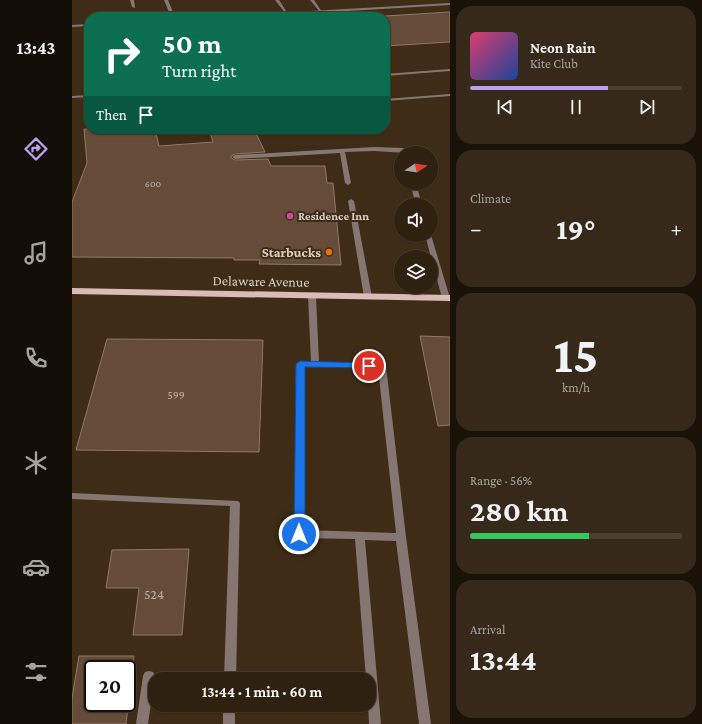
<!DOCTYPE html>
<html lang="en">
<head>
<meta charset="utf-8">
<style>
  body { margin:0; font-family:"Crimson Pro",serif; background:#362919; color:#f1f3f6; height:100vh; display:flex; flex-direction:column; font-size:15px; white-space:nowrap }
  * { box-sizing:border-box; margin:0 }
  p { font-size:13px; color:#a7a39f }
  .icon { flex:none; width:22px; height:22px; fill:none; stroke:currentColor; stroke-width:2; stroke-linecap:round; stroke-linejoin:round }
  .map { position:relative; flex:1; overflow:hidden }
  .side { display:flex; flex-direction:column; gap:6px; padding:6px; background:#191209; width:252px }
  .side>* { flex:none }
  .hud { position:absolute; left:12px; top:12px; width:306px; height:122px; border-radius:16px; box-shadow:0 1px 3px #0004,0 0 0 1px #493e30; background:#0b6e4f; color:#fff; overflow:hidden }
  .needle { width:26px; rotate:78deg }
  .tools { position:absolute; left:322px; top:146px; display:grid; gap:8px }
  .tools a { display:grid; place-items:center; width:44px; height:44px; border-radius:50%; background:#2e2110; box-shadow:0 1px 3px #0004,0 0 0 1px #493e30; font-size:20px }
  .speed { position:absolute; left:12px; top:660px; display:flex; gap:8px; font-size:20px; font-weight:700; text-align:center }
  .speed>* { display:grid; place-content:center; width:52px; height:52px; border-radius:50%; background:#2e2110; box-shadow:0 1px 3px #0004,0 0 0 1px #493e30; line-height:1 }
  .speed .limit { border:2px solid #111; border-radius:6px; background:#fff; color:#111 }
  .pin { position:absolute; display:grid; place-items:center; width:34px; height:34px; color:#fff; margin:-17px; border:2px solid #fff; border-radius:50%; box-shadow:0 1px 4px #0007 }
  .me { position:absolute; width:44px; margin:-22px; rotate:0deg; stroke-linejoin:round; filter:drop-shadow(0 0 3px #0008) }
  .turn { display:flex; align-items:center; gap:14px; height:84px; padding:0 12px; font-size:18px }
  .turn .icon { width:52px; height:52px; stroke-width:2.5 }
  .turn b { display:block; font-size:28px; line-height:34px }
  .then { display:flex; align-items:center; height:38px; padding:0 12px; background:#0003; gap:8px; font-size:15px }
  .big { font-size:30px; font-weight:700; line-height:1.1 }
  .side .tile { flex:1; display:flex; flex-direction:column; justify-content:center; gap:6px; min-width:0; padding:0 14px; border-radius:16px; background:#362919 }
  .side .dial { align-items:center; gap:0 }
  .dial b { font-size:52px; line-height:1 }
  .song { display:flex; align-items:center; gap:12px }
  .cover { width:48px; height:48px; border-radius:6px; background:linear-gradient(135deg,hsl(340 70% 55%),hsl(220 70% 35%)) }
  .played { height:4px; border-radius:2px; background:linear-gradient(90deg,#bca0f2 65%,#493e30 65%) }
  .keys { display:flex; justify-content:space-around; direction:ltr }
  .heat { display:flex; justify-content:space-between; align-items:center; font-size:22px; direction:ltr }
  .charge { height:6px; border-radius:3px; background:linear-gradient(90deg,#34c759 56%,#493e30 0) }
  .trip { position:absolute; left:76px; top:672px; width:228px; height:40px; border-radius:16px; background:#2e2110; box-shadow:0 1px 3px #0004,0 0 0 1px #493e30; font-weight:700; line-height:40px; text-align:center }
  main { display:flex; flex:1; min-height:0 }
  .dock { display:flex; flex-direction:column; width:72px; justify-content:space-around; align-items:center; background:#120d06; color:#a7a39f }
  .dock .icon { width:28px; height:28px }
  .dock .current { color:#bca0f2 }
  .dock b { font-size:18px; color:#f1f3f6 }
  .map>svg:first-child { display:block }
</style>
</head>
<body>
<main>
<nav class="dock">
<b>13:43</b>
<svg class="icon current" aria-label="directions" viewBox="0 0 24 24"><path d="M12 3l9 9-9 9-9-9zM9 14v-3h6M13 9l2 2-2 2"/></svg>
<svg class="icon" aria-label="music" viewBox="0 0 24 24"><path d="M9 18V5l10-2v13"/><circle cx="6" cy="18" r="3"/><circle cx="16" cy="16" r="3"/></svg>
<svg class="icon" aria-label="phone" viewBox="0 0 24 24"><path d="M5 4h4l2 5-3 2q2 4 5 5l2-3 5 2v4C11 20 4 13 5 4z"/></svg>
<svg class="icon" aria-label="climate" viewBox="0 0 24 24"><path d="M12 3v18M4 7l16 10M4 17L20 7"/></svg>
<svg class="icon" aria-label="car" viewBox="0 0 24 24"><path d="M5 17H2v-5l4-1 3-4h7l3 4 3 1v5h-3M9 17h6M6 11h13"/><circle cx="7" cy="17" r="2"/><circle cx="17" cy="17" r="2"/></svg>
<svg class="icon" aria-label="filters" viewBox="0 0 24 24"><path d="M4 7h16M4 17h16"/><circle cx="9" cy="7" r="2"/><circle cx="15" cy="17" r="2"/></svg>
</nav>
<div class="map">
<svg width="378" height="724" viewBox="0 0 378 724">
  <rect width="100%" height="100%" fill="#3e2c16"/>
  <path fill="#644c39" stroke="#937965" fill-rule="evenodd" d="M 378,12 L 378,42 L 313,46 L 313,16 Z
    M 12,129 L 83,129 L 87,146 L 141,142 L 138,132 L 182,129 L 193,152 L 163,154 L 159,156 L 159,158 L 163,160 L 196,159 L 199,166 L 253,166 L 255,183 L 261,183 L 269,265 L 187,264 L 188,260 L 162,260 L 162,258 L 0,257 L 0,202 L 15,163 Z
    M 348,336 L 378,337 L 378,425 L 366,426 Z
    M 35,339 L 191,340 L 187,452 L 4,450 Z
    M 117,549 L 110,635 L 61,635 L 67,588 L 34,588 L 40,550 Z
    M 7,656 L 62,656 L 54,724 L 0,724 L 0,698 ZM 21,669 L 55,669 L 55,703 L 21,703 Z"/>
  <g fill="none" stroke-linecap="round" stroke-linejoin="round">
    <path fill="#857674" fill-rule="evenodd" d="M 58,0 L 62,0 L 63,8 L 60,7 Z
      M 92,0 L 96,0 L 103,17 L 99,17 Z
      M 203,0 L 207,0 L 216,14 L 214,14 Z
      M 238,0 L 242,0 L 250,12 L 248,12 Z
      M 378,94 L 378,96 L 313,101 L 313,99 Z
      M 302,147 L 331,148 L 333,149 L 335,153 L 302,151 L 273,152 L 279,183 L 276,185 L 273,183 L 268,153 L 163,159 L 160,157 L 163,155 Z
      M 338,183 L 344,183 L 350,205 L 344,205 Z
      M 279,199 L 282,201 L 300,297 L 296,299 L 292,297 L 276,201 Z
      M 353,235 L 359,235 L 378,298 L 377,300 L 371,300 L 370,298 Z
      M 237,294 L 243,294 L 244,296 L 247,362 L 310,364 L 314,366 L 334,537 L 359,724 L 347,724 L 324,541 L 293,540 L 309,724 L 297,724 L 296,705 L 297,705 L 297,679 L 294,679 L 283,539 L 227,538 L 223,537 L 222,534 L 224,364 L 228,362 L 239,362 L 236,296 ZM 232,367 L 306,368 L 324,533 L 232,530 Z
      M 0,493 L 166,501 L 168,503 L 164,679 L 152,679 L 158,506 L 0,499 Z
      M 77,671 L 81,672 L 83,676 L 76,724 L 64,724 L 71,676 L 73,672 Z
      M 151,705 L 163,705 L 163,724 L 151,724 Z"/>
    <path fill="#857674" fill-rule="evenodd" d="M 378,3 L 378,5 L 174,17 L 151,17 L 153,16 Z
      M 17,24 L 17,26 L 0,27 L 0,25 Z
      M 378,69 L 378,71 L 313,76 L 313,74 Z
      M 17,95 L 17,97 L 0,98 L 0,96 Z"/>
    <path fill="#dbbbb8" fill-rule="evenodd" d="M 0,288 L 378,295 L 378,301 L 0,294 Z"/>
  </g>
  <path fill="#1a73e8" stroke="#114b97" d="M 228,361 L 297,363 L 301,366 L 297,368 L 233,367 L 233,534 L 231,537 L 227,539 L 223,537 L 222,534 L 224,364 Z"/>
  <circle fill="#d1479c" stroke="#3e2c16" stroke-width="1.5" cx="218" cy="216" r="4"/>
  <circle fill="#e8710a" stroke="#3e2c16" stroke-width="1.5" cx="257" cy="252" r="4"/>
  <g text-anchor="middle" stroke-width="4" stroke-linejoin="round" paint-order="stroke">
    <g font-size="10" fill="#bdaea0">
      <text x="81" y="187">600</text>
    </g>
    <g font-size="12" font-weight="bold" fill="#dbcfc3" stroke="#3e2c16" text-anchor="start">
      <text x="226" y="220">Residence Inn</text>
    </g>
    <g font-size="12" fill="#bdaea0">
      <text x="104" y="399">599</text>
    </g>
    <g font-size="14" font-weight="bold" fill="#dbcfc3" stroke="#3e2c16" text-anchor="end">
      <text x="249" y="257">Starbucks</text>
    </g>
    <g font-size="14" fill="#dbcfc3" stroke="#3e2c16">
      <text transform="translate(189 281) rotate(1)" y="5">Delaware Avenue</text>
    </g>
    <g font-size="14" fill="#bdaea0">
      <text x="82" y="599">524</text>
    </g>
  </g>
</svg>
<div class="tools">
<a><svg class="needle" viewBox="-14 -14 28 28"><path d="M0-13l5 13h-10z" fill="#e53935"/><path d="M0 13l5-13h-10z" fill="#a7a39f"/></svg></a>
<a><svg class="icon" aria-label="sound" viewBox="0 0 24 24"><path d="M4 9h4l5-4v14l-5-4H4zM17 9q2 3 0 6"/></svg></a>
<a><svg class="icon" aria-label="layers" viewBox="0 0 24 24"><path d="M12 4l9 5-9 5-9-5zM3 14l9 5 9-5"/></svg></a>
</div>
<div class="speed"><div class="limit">20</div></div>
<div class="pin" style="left:297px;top:366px;background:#d93025"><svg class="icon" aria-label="arrive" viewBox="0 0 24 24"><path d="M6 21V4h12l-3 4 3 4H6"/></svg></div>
<svg class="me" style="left:227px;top:534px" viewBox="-20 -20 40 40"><circle r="17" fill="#1a73e8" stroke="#fff" stroke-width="3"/><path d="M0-11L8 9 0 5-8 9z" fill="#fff"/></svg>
<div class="trip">13:44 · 1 min · 60 m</div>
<div class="hud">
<div class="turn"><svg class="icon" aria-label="right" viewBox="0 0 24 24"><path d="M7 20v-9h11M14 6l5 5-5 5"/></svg><div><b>50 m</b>Turn right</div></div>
<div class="then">Then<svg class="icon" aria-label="arrive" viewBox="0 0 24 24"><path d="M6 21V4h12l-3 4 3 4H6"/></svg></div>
</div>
</div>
<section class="side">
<div class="tile">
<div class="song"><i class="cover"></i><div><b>Neon Rain</b><p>Kite Club</p></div></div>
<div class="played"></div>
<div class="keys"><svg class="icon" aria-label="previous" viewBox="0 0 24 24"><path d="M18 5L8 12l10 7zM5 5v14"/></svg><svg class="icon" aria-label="pause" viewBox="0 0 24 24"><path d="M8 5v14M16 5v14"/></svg><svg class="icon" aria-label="next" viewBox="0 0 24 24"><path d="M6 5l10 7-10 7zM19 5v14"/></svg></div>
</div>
<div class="tile"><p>Climate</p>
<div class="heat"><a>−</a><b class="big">19°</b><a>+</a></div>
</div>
<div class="tile dial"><b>15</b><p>km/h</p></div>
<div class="tile"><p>Range · 56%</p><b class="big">280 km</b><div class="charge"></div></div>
<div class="tile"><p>Arrival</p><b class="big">13:44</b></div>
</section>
</main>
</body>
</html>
